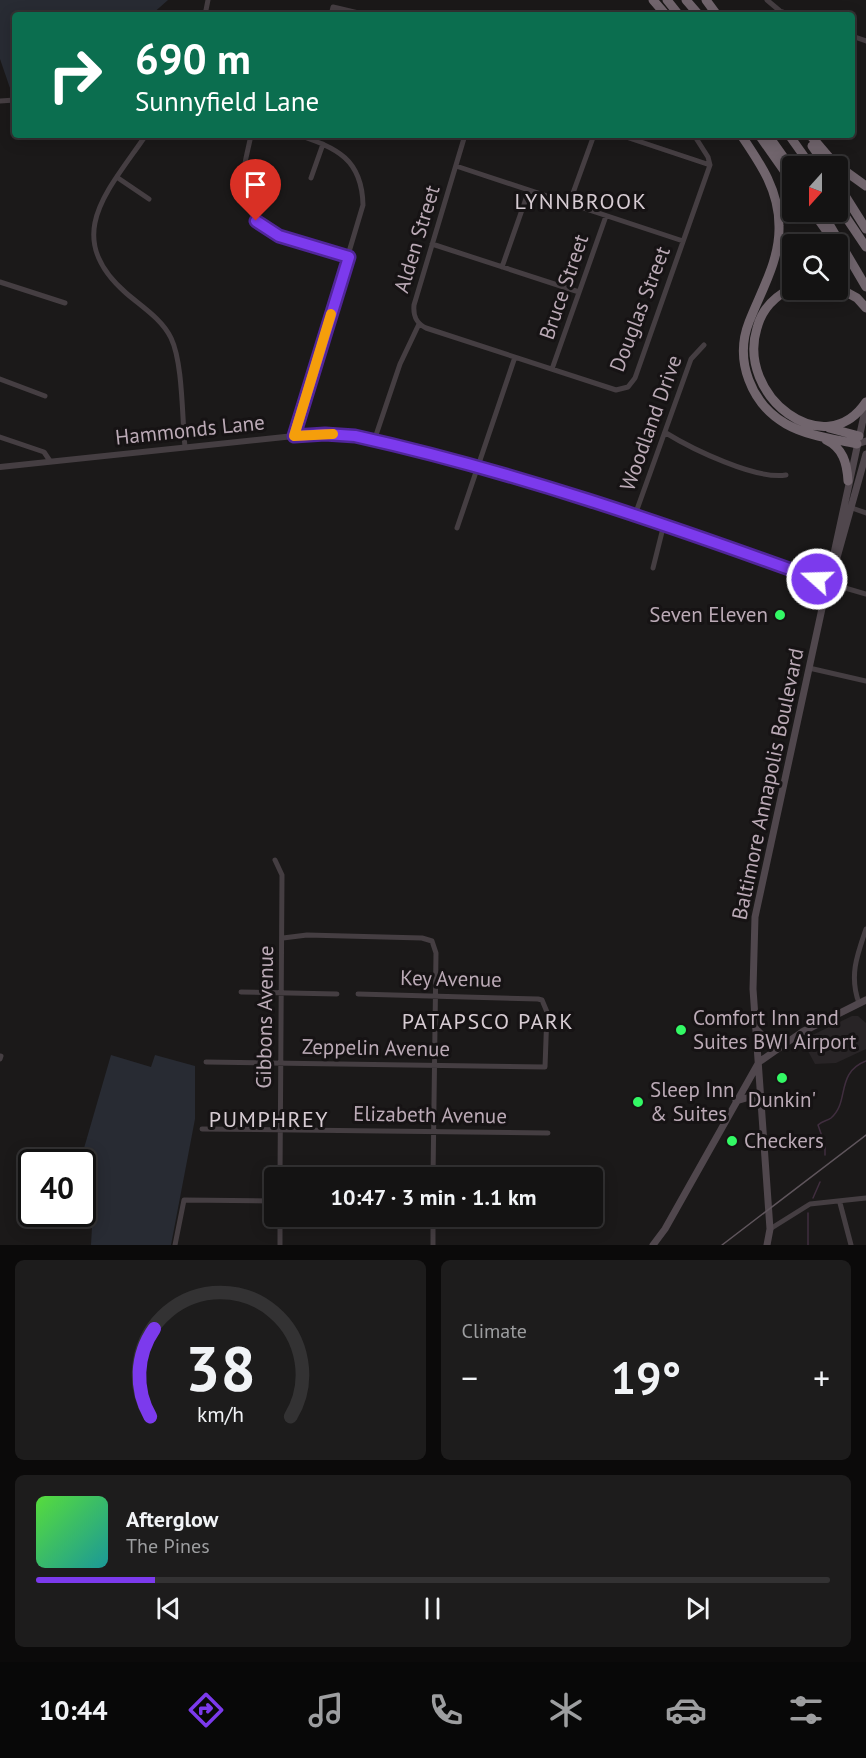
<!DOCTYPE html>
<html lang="en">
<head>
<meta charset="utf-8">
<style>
  body { margin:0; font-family:"PT Sans",sans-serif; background:#1d1c1c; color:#f1f3f6; height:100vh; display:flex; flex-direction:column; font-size:22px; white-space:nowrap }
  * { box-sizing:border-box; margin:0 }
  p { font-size:20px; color:#9d9ea0 }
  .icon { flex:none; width:33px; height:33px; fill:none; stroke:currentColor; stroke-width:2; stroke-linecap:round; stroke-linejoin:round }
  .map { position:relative; height:1245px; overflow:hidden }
  .drawer { display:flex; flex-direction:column; gap:15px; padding:15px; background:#0b0a0a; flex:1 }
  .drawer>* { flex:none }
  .top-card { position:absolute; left:12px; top:12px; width:843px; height:126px; border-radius:6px; box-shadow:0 3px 15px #0003,0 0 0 2px #333233; background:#0b6e4f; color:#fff; overflow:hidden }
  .needle { width:39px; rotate:201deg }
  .fabs { position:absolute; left:782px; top:156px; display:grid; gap:12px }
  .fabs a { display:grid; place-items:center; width:66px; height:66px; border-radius:6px; background:#141313; box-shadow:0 3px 15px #0003,0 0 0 2px #333233; font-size:30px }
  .speed { position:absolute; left:18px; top:1149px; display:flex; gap:12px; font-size:30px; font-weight:700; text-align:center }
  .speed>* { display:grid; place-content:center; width:78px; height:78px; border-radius:50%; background:#141313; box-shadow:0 3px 15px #0003,0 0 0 2px #333233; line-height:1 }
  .speed .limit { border:3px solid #111; border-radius:9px; background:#fff; color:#111 }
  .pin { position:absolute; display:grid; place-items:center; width:51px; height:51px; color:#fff; margin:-62px -26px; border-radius:50% 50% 50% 0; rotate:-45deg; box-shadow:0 0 6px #0007 }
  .pin .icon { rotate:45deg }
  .me { position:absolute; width:66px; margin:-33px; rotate:290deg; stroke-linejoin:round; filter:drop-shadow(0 0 4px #0008) }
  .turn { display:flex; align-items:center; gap:21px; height:126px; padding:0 24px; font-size:27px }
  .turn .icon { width:78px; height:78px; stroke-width:2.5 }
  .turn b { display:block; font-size:42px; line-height:51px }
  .big { font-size:45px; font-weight:700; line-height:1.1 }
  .drawer .tile { flex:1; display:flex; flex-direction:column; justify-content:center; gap:9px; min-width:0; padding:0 21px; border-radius:9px; background:#1d1c1c }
  .drawer .dial { align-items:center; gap:0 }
  .dial svg { height:156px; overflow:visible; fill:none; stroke:#333233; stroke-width:7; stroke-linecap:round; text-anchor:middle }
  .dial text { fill:#f1f3f6; stroke:none }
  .song { display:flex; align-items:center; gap:18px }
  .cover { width:72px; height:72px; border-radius:9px; background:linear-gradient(135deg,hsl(110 70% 55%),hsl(180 70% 35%)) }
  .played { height:6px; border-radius:3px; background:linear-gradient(90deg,#7c3aed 15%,#333233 15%) }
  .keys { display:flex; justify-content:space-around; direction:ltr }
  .heat { display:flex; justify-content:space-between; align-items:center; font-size:33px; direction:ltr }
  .drawer .tiles { flex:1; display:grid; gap:15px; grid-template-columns:1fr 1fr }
  .tile:last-child { grid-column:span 2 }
  .trip { position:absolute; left:264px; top:1167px; width:339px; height:60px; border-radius:6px; background:#141313; box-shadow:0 3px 15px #0003,0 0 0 2px #333233; font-weight:700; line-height:60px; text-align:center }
  .dock { display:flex; height:96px; justify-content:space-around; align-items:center; background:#080808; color:#9d9ea0 }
  .dock .icon { width:42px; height:42px }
  .dock .on { color:#7c3aed }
  .dock b { font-size:27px; color:#f1f3f6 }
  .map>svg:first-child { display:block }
</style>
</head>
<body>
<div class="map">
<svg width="866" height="1245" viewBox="0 0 866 1245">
  <rect width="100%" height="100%" fill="#1b1919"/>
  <path fill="#282426" d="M 852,1016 L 858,1016 L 866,1023 L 866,1049 L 836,1063 L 815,1064 L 802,1040 Z"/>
  <path fill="#282b33" d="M 0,0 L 168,0 L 151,15 L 15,15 L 15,91 L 11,91 L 0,59 Z
    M 111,1055 L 151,1067 L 155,1055 L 195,1066 L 195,1119 L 171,1245 L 91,1245 L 94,1189 L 83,1189 L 82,1162 L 80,1162 Z"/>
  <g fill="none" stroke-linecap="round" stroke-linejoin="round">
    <path stroke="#402e3f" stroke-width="1.5" d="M 825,1155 L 825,1145 L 818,1125 C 822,1121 827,1121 831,1118 C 850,1102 835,1073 866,1061
      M 813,1198 L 820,1182
      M 808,1213 L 808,1245"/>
    <path stroke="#453e42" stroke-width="5" d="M 767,0 L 780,11 L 792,15
      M 205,15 L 208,0
      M 331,15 L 333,7 L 367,15
      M 852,36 L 866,41
      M 0,101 L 15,100
      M 146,135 C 108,191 61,236 126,293 C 141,306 162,319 171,338 C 183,363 182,418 185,447
      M 251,135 C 248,151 242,169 243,185 C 244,239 309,245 349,257
      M 465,135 L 414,305 C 413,316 416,323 426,328 L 616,390 L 628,387 L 635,378 L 710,165
      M 620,135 L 710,165
      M 694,135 L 708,157 L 710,165
      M 456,166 L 683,241
      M 118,178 L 149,199
      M 311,178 L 323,144
      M 569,204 L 594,135
      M 432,244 L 579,292
      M 502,267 L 529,190
      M 0,282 L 65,303
      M 552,369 L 606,216
      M 0,379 L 45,396
      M 666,433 C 692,449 756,480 786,475
      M 294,436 L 363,205 C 362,159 337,148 298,135
      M 0,437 L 44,452 L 50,461
      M 374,441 L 400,364 L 419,324
      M 852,508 L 866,513
      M 635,515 L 691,359 L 704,345
      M 457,528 L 515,357
      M 653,568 L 664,524
      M 828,583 L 866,594
      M 809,668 L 866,681
      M 275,860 L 282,875 L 280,1178
      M 283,938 L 307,935 L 422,938 L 432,941 L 436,953 L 433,1178
      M 241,992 L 337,994
      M 859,1003 C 849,976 857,955 866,929
      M 0,1059 L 1,1056
      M 206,1062 L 545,1067 L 547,1012 L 542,1000 L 538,999 L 358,994
      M 202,1129 L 548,1133
      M 840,1203 L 851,1245
      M 770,1229 L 810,1204 L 866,1198
      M 175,1245 L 184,1200 L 274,1201
      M 280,1245 L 280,1216
      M 433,1245 L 433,1216"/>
    <path stroke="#453e42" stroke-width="6" d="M 0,467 L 294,436 L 325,434 L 355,436 L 537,484 L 664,524 L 828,583"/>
    <path stroke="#50474d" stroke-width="7" d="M 857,444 L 866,441
      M 836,561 L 866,454
      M 757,1030 L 767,1040 L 785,1042
      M 736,1101 L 750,1097 L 761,1107
      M 653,1245 L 665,1229 L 759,1062 L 802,1032 L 866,1000
      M 767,1245 L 770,1229 L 753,989 L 755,917 L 866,406"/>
    <path stroke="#71656d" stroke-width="9" d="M 653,0 L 666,15
      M 667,0 L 679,15
      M 686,0 L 699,15
      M 706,0 L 717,15
      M 741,135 C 760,163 779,190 779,226 C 780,260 761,291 749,322 C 734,360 751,404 786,424 C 807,436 834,439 857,444
      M 759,135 L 792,182
      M 768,135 L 792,169
      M 789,135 L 811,166
      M 810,135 L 834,163 L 866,186
      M 812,146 L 826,166
      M 837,183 L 866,229
      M 837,204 L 866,247
      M 813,212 L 830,236
      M 822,212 L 866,287
      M 837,287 L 857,298 L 866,308
      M 792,288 C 775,296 762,309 757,328 C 736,396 825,464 866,402
      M 829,428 L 859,436
      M 826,440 C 843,448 847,463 848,481"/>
    <path stroke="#5f555c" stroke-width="1.5" d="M 722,1245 L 866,1135"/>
  </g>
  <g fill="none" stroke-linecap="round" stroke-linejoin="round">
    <defs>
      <path id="route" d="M 256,221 L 279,236 L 349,257 L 294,436 L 325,434 L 355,436 C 513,471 665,524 817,579"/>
    </defs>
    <use href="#route" stroke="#51269a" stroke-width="15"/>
    <use href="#route" stroke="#7c3aed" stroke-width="10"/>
    <path stroke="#f59e0b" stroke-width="10" d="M 331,314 L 294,436 L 333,434"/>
  </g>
  <g fill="#33f965" stroke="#161314" stroke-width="2">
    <circle cx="780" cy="615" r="6"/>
    <circle cx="681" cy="1030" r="6"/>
    <circle cx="782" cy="1078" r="6"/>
    <circle cx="638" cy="1102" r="6"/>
    <circle cx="732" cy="1141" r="6"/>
  </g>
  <g text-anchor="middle" stroke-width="6" stroke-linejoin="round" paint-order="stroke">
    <g font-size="21" fill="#bbaab6" stroke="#161314">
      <text transform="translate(417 239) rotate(-73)" y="7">Alden Street</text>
      <text transform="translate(564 287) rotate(-71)" y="7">Bruce Street</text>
      <text transform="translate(640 309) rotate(-69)" y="7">Douglas Street</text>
      <text transform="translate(651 423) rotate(-70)" y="7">Woodland Drive</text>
      <text transform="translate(190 430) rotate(-6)" y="7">Hammonds Lane</text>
      <text transform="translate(768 784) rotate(-78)" y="7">Baltimore Annapolis Boulevard</text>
      <text transform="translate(451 979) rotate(1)" y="7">Key Avenue</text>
      <text transform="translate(265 1017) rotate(-89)" y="7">Gibbons Avenue</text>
      <text transform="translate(376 1048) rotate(1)" y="7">Zeppelin Avenue</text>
      <text transform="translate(430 1115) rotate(1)" y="7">Elizabeth Avenue</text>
    </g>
    <g font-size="21" fill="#bbaab6" stroke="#161314" text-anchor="start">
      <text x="768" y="622" text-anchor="end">Seven Eleven</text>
      <text x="693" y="1025">Comfort Inn and<tspan x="693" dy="24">Suites BWI Airport</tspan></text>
      <text x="650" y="1097">Sleep Inn<tspan x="650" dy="24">&amp; Suites</tspan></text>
      <text x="782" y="1107" text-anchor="middle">Dunkin'</text>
      <text x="744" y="1148">Checkers</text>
    </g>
    <g font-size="22" letter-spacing="1.5" fill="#d7ccd3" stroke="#161314">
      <text x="581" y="209">LYNNBROOK</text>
      <text x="488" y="1029">PATAPSCO PARK</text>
      <text x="269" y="1127">PUMPHREY</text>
    </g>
  </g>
</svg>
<div class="fabs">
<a><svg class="needle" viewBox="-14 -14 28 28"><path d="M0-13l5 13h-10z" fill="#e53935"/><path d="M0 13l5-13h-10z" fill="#9d9ea0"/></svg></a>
<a><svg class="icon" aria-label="search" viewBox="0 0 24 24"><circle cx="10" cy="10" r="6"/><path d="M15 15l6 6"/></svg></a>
</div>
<div class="speed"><div class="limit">40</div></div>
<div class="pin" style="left:256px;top:221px;background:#d93025"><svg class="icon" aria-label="arrive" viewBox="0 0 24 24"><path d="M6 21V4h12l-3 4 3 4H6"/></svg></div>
<svg class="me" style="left:817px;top:579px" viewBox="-20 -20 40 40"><circle r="17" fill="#7c3aed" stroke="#fff" stroke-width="3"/><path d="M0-11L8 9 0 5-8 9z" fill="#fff"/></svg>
<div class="trip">10:47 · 3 min · 1.1 km</div>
<div class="top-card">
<div class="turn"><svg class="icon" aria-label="right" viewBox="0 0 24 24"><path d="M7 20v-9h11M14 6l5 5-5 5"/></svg><div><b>690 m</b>Sunnyfield Lane</div></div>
</div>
</div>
<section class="drawer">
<div class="tiles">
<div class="tile dial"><svg viewBox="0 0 100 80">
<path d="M14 69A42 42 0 1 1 86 69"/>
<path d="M14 69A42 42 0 0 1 16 24" stroke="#7c3aed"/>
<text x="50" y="56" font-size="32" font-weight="700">38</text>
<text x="50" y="72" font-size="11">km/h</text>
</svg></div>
<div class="tile"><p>Climate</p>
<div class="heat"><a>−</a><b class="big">19°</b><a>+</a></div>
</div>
<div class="tile">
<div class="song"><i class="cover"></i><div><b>Afterglow</b><p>The Pines</p></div></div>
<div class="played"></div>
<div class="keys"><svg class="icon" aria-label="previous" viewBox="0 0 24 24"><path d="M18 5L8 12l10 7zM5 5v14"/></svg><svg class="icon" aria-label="pause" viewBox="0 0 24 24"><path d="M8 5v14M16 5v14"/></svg><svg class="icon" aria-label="next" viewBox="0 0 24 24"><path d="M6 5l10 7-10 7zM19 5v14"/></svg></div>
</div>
</div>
</section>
<nav class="dock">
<b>10:44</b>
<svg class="icon on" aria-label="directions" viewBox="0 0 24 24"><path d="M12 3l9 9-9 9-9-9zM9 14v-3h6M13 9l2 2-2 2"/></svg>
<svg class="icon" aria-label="music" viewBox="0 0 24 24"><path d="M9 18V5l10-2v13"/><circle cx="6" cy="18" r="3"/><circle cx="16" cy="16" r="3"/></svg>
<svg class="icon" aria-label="phone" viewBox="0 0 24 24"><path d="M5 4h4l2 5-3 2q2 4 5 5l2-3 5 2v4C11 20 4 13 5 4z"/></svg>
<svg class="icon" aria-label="climate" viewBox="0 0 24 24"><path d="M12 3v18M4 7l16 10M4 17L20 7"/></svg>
<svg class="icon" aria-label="car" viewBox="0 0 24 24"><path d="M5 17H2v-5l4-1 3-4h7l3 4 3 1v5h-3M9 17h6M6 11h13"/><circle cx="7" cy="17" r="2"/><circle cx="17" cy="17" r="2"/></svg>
<svg class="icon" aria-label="filters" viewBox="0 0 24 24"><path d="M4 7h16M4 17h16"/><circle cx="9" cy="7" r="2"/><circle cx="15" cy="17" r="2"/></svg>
</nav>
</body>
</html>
